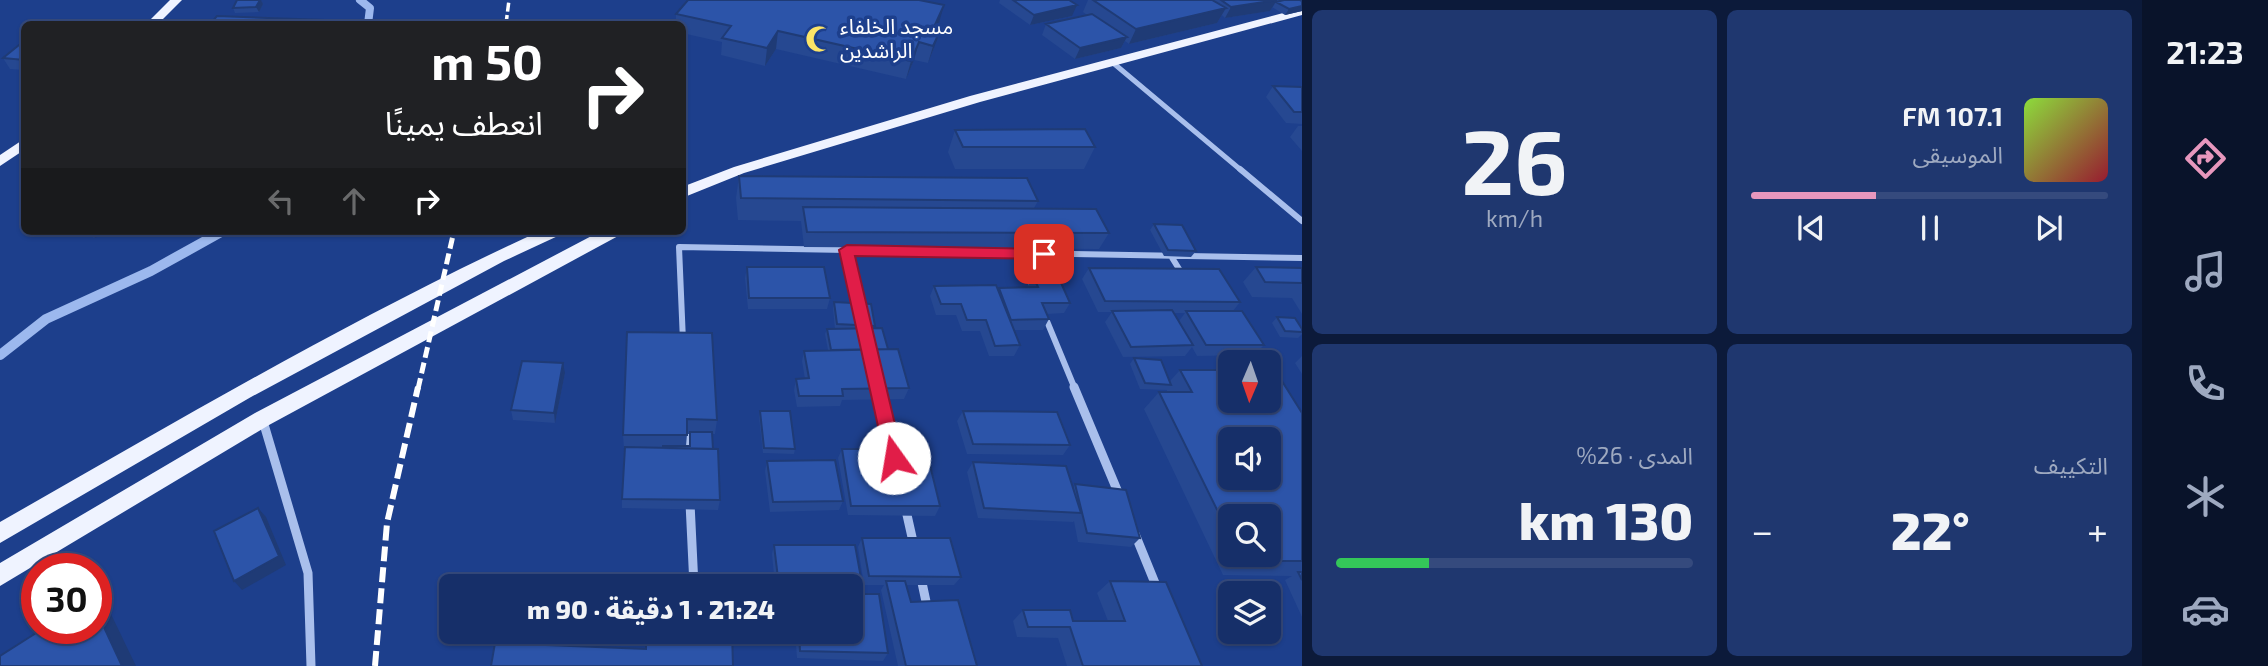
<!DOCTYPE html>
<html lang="ar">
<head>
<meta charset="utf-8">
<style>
  body { margin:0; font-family:"Exo 2","Noto Sans Arabic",sans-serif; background:#1f376f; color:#f1f3f6; direction:rtl; height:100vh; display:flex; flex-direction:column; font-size:26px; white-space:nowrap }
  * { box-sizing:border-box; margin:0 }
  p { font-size:23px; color:#9ea9c0 }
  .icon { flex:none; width:38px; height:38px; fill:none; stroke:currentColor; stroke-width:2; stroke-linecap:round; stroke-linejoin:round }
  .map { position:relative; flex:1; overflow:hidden; direction:ltr }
  .details { display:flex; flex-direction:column; gap:10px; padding:10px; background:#0c1a3a; width:840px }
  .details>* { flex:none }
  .banner { position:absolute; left:21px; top:21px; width:665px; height:214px; border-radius:10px; box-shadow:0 2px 5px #0004,0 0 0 2px #354a7d; direction:rtl; background:#202124; color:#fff; overflow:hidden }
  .needle { width:46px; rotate:182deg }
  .controls { position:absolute; left:1218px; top:350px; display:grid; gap:14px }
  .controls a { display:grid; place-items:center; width:63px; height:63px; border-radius:10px; background:#162f69; box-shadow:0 2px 5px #0004,0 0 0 2px #354a7d; font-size:35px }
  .speed { position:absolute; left:21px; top:553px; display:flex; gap:14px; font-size:35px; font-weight:700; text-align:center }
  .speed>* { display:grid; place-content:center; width:91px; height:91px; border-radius:50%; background:#162f69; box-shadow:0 2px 5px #0004,0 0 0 2px #354a7d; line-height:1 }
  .speed .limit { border:10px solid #d22; background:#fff; color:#111 }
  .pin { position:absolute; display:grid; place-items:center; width:60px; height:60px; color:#fff; margin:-30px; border-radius:14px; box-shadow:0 4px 10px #0006 }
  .me { position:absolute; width:77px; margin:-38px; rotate:347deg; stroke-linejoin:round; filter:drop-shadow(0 0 5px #0008) }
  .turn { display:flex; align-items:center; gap:24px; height:147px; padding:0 28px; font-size:32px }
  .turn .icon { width:91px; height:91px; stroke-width:2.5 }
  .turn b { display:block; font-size:49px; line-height:60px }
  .lanes { display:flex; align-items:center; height:66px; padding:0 28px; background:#0003; justify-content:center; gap:35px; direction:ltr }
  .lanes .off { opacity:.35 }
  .big { font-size:52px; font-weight:800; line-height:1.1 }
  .details .tile { flex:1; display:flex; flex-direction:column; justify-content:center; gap:10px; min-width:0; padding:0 24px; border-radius:10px; background:#1f376f }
  .details .dial { align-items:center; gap:0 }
  .dial b { font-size:91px; line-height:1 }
  .song { display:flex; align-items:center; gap:21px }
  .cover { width:84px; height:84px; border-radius:10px; background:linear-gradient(135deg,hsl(90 70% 55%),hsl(350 70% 35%)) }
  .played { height:7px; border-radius:4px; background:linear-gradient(90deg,#e797bd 35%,#354a7d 35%) }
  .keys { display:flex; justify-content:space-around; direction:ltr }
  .heat { display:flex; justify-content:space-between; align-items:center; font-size:38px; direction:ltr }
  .charge { height:10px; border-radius:5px; background:linear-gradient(90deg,#34c759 26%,#354a7d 0) }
  .details .tiles { flex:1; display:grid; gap:10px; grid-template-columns:repeat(2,1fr) }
  .trip { position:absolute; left:439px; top:574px; width:424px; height:70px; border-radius:10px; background:#162f69; box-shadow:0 2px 5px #0004,0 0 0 2px #354a7d; font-weight:800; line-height:70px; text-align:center; direction:rtl }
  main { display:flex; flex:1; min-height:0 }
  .dock { display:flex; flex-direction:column; width:126px; justify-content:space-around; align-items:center; background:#09132a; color:#9ea9c0 }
  .dock .icon { width:49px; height:49px }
  .dock .on { color:#e797bd }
  .dock b { font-size:32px; color:#f1f3f6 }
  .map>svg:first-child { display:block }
</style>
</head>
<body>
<main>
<nav class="dock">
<b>21:23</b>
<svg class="icon on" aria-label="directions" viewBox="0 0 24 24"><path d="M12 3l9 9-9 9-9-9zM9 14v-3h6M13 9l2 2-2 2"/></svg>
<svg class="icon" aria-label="music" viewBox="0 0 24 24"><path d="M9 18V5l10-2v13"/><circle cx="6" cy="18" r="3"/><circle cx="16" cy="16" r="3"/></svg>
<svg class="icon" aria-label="phone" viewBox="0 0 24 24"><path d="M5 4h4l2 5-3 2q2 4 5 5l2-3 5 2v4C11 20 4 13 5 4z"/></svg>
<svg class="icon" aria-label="climate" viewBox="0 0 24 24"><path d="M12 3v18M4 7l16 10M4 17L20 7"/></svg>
<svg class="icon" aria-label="car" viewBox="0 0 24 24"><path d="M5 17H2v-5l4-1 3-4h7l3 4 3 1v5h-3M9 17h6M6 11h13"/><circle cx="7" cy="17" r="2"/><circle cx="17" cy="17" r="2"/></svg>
</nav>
<section class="details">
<div class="tiles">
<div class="tile">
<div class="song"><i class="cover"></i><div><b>107.1 FM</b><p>الموسيقى</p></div></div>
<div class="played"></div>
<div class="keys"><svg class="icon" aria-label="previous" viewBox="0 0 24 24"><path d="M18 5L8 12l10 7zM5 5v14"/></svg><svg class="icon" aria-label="pause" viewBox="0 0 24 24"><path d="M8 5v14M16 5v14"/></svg><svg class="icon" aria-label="next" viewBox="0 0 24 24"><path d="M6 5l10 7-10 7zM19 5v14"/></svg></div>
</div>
<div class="tile dial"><b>26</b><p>km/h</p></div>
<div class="tile"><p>التكييف</p>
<div class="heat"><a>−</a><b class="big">22°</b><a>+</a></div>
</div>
<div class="tile"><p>المدى · 26%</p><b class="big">130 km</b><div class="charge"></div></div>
</div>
</section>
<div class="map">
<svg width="1302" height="666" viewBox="0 0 1302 666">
  <rect width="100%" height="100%" fill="#1d3f8c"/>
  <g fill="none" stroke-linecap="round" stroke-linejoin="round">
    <path stroke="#9cb8ee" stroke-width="8" d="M 360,0 L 370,8 L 368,24"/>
    <path stroke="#9cb8ee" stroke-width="10" d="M 0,355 L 46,319 L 151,271 L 223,231"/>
    <path stroke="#a9bfec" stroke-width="5" d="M 1112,62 L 1242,171"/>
    <path stroke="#a9bfec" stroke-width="6" d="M 1240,169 L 1302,221
      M 847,250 L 860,310
      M 1019,254 L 1034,290
      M 1171,256 L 1184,277
      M 1044,314 L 1075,389
      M 683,341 L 679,247 L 1302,258
      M 1227,350 L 1234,362"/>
    <path stroke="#a9bfec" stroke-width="9" d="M 1074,387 L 1120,497
      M 878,390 L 893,457
      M 263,421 L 308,573 L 311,666
      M 687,426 L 688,453
      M 690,503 L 694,586
      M 905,506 L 914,546
      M 1135,534 L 1157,588
      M 921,578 L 928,611"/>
    <path fill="#eff3ff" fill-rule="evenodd" d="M 170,0 L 182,0 L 158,24 L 146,24 Z
      M 1302,8 L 1302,15 L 980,102 L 744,173 L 682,198 L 682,187 L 734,167 L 970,96 Z
      M 24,139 L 24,150 L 0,166 L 0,155 Z
      M 540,231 L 562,231 L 560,235 L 504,261 L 251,397 L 0,543 L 0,522 C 177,421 355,316 540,231 Z
      M 601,231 L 622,231 L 620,235 L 269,425 L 0,586 L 0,563 L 255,413 Z"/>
    <path stroke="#fff" stroke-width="3.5" stroke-dasharray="9 3.5" stroke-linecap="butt" d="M 506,24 L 509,0"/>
    <path stroke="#fff" stroke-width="5" stroke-dasharray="11 5" stroke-linecap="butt" d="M 418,389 L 454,231"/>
    <path stroke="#fff" stroke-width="6" stroke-dasharray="15 6" stroke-linecap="butt" d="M 375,666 L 387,523 L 418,387"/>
  </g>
  <path fill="#264891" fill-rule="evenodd" d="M 237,0 L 261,0 L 263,4 L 259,12 L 235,13 L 233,8 Z
    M 1000,0 L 1069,0 L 1072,16 L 1030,25 L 999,3 Z
    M 1088,0 L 1300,0 L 1302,1 L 1302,11 L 1285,15 L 1272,7 L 1275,3 L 1270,11 L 1225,18 L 1222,15 L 1217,23 L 1129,44 L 1125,41 L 1121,48 L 1075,59 L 1042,35 L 1046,24 L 1087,15 L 1083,12 Z
    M 676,14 L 939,23 L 936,30 L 934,48 L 928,63 L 914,60 L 906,79 L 776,49 L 765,66 L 721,55 L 722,42 L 682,33 L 682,24 L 676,24 Z
    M 24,45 L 24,70 L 10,69 L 3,58 Z
    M 1273,86 L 1302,87 L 1302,124 L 1286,123 L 1266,97 Z
    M 1298,126 L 1302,126 L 1302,151 L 1290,137 Z
    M 955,130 L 1095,147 L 1084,169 L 955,169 L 948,152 Z
    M 739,176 L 1038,201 L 1034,208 L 1109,233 L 1099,249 L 804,247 L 801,221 L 738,220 L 736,198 Z
    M 1154,224 L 1196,251 L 1191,257 L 1164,256 L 1150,230 Z
    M 76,231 L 103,231 L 95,238 Z
    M 747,267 L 830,298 L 827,309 L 748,309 L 745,278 Z
    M 1256,267 L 1302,268 L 1302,314 L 1292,298 L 1252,297 L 1243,282 Z
    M 1089,268 L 1240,302 L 1233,311 L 1264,345 L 1254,355 L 1197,356 L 1192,347 L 1185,356 L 1123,357 L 1105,322 L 1112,312 L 1098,312 L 1082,279 ZM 1174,313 L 1185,313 L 1179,321 Z
    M 1033,276 L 1070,303 L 1064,313 L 1047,314 L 1049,319 L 1043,330 L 1014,330 L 1020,345 L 1014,356 L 989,356 L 980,331 L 962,331 L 956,315 L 936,315 L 930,296 L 934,286 L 998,290 L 999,288 L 1027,287 Z
    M 834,302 L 875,326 L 874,328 L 888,349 L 909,388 L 904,399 L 842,400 L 840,406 L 797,407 L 794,390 L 796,379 L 805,379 L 802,361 L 804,351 L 828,350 L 825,334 L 827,329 L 835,329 L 833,308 Z
    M 1277,317 L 1302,329 L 1302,334 L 1298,338 L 1280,337 L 1272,323 Z
    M 627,332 L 717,420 L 715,434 L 712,434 L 720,500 L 718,510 L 622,508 L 622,499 L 624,449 L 623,435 ZM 687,434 L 690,434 L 690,446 L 686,446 Z
    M 1302,356 L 1302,374 L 1295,363 Z
    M 1134,358 L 1170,381 L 1180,370 L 1302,413 L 1302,617 L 1285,580 L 1292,576 L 1223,575 L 1144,409 L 1159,392 L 1167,392 L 1167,390 L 1140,389 L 1130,364 ZM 1230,516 L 1269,555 L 1230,555 Z
    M 565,373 L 555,423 L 513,420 L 511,410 Z
    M 760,411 L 795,449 L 794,454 L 763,453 L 759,417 Z
    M 963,411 L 1070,445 L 1063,455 L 967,454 L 957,421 Z
    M 842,449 L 940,506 L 935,516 L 848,515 L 838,458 Z
    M 767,461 L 843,501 L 839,510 L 770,512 L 765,471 Z
    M 973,462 L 1073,488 L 1075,484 L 1140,538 L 1131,547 L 1078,542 L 1074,521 L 1073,522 L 978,518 L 967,472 Z
    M 862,538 L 961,577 L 954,585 L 906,585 L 911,602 L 977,666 L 898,666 L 881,590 L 884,585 L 864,585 L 858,547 Z
    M 774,545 L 861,578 L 856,587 L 775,586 L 772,554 Z
    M 1110,581 L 1202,666 L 1067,666 L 1058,638 L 1017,637 L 1013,621 L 1023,610 L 1073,621 L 1108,621 L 1097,593 Z
    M 795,632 L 850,632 L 888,653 L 883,661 L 797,658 Z"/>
  <path fill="#1f3b76" d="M 260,0 L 261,0 L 263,4 L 259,12 L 256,7 Z
    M 1277,0 L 1270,11 L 1225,18 L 1231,7 Z
    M 944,5 L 939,23 L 928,47 L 933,29 Z
    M 1077,5 L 1072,16 L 1030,25 L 1034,15 Z
    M 1302,6 L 1302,11 L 1285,15 L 1289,9 Z
    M 1226,8 L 1217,23 L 1129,44 L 1136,29 Z
    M 778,31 L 776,49 L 765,66 L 767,48 Z
    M 940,31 L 934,48 L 928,63 L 933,46 Z
    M 1127,37 L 1121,48 L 1075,59 L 1080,48 Z
    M 919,42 L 914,60 L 906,79 L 911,61 Z
    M 92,231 L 103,231 L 95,238 L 91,232 Z
    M 563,363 L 565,373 L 555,423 L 554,413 Z
    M 258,508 L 266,517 L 286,565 L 242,590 L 234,581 Z
    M 96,603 L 110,612 L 136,666 L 122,666 L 96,610 Z"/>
  <path fill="#2c54a9" stroke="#1f3b76" stroke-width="2" fill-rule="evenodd" d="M 237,0 L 260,0 L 256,7 L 233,8 Z
    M 688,0 L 919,0 L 944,5 L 933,29 L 940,31 L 933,46 L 919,42 L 911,61 L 778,31 L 767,48 L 722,38 L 731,26 L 676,14 Z
    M 1013,0 L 1069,0 L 1077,5 L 1034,15 Z
    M 1093,0 L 1212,0 L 1226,8 L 1136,29 Z
    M 1221,0 L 1277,0 L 1231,7 Z
    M 1284,0 L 1300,0 L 1302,1 L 1302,6 L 1289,9 L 1276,2 Z
    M 1092,14 L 1127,37 L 1080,48 L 1046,24 Z
    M 217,16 L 323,20 L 320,24 L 210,24 Z
    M 19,45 L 24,45 L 24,60 L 3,58 Z
    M 1273,86 L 1302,87 L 1302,112 L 1294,112 Z
    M 1085,129 L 1095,147 L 963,147 L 955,130 Z
    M 739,176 L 1027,178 L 1038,201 L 741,198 Z
    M 803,207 L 1096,209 L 1109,233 L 807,232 Z
    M 1154,224 L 1182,225 L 1196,251 L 1168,250 Z
    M 747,267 L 824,267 L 830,298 L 749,298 Z
    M 1256,267 L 1302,268 L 1302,283 L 1265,282 Z
    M 1089,268 L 1219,269 L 1240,302 L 1105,301 Z
    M 1033,276 L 1058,276 L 1070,303 L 1042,303 L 1049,319 L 1011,320 L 999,288 L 1038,287 Z
    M 996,285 L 1020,345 L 995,346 L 986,320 L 967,320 L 961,304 L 941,304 L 934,286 Z
    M 834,302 L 871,304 L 875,326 L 837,324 Z
    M 1172,310 L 1193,345 L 1131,347 L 1112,311 Z
    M 1186,311 L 1242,311 L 1264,345 L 1206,345 Z
    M 1277,317 L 1295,318 L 1302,329 L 1302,332 L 1285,331 Z
    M 882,328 L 888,349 L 831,350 L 827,329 Z
    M 627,332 L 712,333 L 717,420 L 687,419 L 687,435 L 623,435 Z
    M 898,349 L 909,388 L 842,389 L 843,396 L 799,396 L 796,379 L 809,378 L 804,351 Z
    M 1134,358 L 1161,360 L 1171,385 L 1145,383 Z
    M 522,361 L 563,363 L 554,413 L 511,410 Z
    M 1180,370 L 1230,370 L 1230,401 L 1269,401 L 1269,370 L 1275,370 L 1302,413 L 1302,561 L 1243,561 L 1239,555 L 1269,555 L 1269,516 L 1230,516 L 1230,536 L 1159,392 L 1192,392 ZM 1230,439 L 1269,439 L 1269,478 L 1230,478 Z
    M 760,411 L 790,411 L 795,449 L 764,448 Z
    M 963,411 L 1057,412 L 1070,445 L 973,444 Z
    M 690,432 L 712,432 L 713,449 L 663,448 L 663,446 L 690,446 Z
    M 625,447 L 718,449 L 720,500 L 622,499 Z
    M 842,449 L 926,449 L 940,506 L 851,506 Z
    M 835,460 L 843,501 L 773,502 L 767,461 Z
    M 973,462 L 1066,466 L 1081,513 L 984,508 Z
    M 1075,484 L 1126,490 L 1140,538 L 1087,533 Z
    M 258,508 L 279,556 L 234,581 L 214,531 Z
    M 862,538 L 950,538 L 961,577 L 869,576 Z
    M 774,545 L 855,545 L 861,578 L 778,578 Z
    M 1298,572 L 1302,572 L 1302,580 Z
    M 648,577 L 731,581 L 731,586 L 648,586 Z
    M 886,581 L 905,581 L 911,602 L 958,600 L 977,666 L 906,666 Z
    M 1110,581 L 1166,582 L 1202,666 L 1083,666 L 1070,627 L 1028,627 L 1023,610 L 1070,610 L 1073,621 L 1125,621 Z
    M 587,584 L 587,586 L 564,586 Z
    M 850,594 L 879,594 L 888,653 L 800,651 L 799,632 L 850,632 Z
    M 96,610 L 122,666 L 0,666 L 0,656 L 44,628 L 96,628 Z
    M 556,632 L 590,632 L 591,647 L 556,645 Z
    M 646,632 L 732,632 L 733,666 L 491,666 L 495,643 L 646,649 Z"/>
  <path fill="#e11d48" stroke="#92132f" stroke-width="2" d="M 847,245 L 1044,249 L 1052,254 L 1044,259 L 855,256 L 903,458 L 894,466 L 885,458 L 839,250 Z"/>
  <defs>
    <symbol id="mosque-bare" viewBox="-9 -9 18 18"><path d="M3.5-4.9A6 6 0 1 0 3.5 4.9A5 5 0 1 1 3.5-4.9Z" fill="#fce467" stroke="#1d3f8c" stroke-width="2.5" paint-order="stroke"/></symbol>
  </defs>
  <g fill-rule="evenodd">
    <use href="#mosque-bare" x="800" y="20" width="38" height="38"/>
  </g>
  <g text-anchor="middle" stroke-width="7" stroke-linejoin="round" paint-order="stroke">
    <g font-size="21" fill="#fff" stroke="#1d3f8c" text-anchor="start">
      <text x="840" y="34">مسجد الخلفاء<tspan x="840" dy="24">الراشدين</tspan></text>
    </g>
  </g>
</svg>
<div class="controls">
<a><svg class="needle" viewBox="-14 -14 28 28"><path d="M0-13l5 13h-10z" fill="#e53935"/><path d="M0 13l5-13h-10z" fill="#9ea9c0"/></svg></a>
<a><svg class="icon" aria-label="sound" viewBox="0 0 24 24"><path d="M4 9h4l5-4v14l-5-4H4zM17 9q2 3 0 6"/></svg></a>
<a><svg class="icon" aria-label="search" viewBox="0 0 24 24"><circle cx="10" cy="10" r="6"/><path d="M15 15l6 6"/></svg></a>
<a><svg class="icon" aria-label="layers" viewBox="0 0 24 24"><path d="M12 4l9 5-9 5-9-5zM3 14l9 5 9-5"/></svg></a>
</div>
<div class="speed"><div class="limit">30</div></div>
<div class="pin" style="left:1044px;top:254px;background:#d93025"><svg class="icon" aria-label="arrive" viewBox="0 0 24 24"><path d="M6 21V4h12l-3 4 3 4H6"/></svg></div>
<svg class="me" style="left:894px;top:458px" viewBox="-20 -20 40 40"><circle r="19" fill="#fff"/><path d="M0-13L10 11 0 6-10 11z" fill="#e11d48"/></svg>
<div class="trip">21:24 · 1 دقيقة · 90 m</div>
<div class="banner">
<div class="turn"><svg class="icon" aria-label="right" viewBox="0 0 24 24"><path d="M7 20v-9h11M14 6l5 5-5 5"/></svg><div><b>50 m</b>انعطف يمينًا</div></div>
<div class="lanes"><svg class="icon off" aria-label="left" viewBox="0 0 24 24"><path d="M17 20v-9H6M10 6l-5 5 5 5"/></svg><svg class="icon off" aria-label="ahead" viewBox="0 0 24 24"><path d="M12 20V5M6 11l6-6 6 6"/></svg><svg class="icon" aria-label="right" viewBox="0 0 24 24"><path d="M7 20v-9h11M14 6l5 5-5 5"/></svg></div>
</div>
</div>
</main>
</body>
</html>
